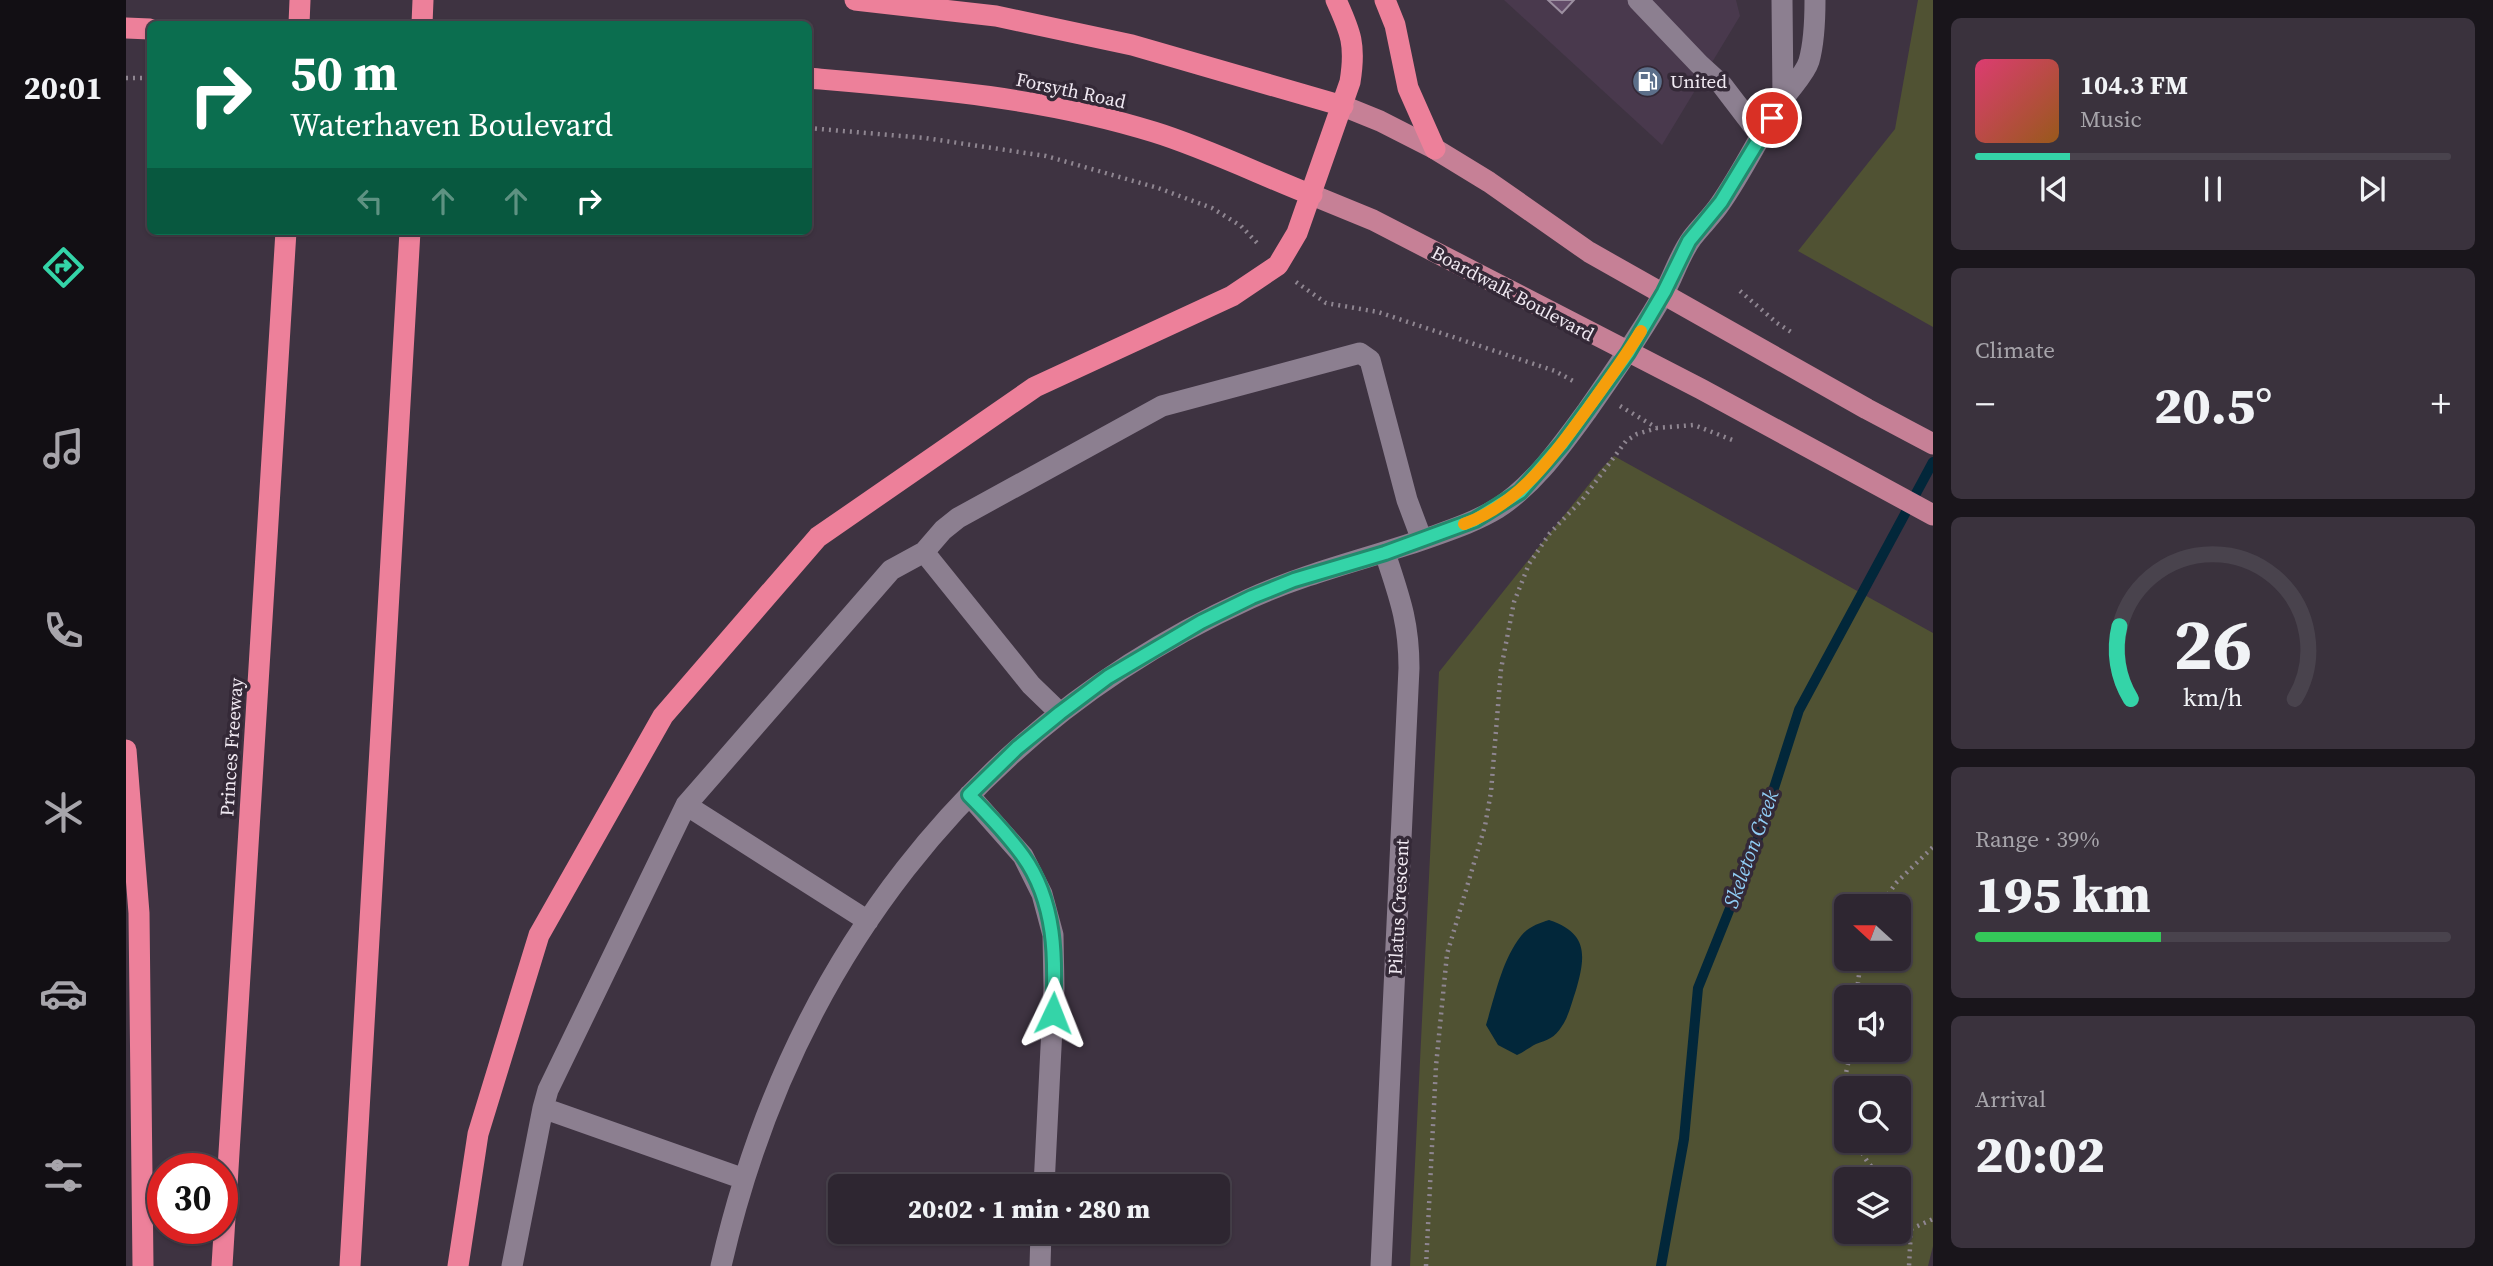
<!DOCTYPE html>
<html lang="en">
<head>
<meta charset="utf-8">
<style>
  body { margin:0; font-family:"Source Serif 4",serif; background:#3a323d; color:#f1f3f6; height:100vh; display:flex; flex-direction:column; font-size:26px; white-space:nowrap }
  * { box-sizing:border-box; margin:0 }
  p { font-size:23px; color:#a7a5ab }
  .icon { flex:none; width:38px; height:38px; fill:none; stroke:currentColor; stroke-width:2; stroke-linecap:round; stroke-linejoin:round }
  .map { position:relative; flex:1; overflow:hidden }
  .details { display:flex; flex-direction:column; gap:18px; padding:18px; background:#19151b; width:560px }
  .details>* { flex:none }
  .hud { position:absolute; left:21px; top:21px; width:665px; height:214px; border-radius:10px; box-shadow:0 2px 5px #0004,0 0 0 2px #49434d; background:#0b6e4f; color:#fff; overflow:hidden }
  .needle { width:46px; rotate:291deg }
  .controls { position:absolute; left:1708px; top:894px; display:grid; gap:14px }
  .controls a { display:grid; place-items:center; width:77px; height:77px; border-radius:10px; background:#2e2631; box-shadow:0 2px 5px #0004,0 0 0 2px #49434d; font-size:35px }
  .speed { position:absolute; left:21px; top:1153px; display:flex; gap:14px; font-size:35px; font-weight:700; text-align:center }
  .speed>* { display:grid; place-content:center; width:91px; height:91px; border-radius:50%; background:#2e2631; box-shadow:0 2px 5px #0004,0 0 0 2px #49434d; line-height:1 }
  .speed .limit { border:10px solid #d22; background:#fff; color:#111 }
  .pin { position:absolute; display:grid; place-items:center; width:60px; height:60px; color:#fff; margin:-30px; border:4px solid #fff; border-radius:50%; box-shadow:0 2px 7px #0007 }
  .me { position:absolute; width:77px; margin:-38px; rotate:2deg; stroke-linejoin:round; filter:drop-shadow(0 0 5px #0008) }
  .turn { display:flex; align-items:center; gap:24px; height:147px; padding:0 28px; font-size:32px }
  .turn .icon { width:91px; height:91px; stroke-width:2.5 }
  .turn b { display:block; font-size:49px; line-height:60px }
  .lanes { display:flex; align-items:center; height:66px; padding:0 28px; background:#0003; justify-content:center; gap:35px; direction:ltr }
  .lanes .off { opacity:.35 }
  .big { font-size:52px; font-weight:800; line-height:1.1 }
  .details .widget { flex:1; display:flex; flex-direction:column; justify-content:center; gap:10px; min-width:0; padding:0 24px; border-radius:10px; background:#3a323d }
  .details .dial { align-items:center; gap:0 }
  .dial svg { height:182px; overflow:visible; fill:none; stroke:#49434d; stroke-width:7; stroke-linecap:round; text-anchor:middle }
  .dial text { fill:#f1f3f6; stroke:none }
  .song { display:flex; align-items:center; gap:21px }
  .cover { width:84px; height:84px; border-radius:10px; background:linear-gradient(135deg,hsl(340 70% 55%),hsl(30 70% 35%)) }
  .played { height:7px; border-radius:4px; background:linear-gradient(90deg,#34d4a8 20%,#49434d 20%) }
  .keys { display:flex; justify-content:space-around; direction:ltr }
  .heat { display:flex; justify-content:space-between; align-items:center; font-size:38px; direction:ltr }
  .charge { height:10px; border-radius:5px; background:linear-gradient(90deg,#34c759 39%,#49434d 0) }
  .trip { position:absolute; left:702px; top:1174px; width:402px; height:70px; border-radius:10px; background:#2e2631; box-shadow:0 2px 5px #0004,0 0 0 2px #49434d; font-weight:800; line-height:70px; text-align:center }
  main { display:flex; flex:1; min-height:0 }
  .dock { display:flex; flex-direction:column; width:126px; justify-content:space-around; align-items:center; background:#120f14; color:#a7a5ab }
  .dock .icon { width:49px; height:49px }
  .dock .active { color:#34d4a8 }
  .dock b { font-size:32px; color:#f1f3f6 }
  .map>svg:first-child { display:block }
</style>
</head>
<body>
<main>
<nav class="dock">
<b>20:01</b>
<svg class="icon active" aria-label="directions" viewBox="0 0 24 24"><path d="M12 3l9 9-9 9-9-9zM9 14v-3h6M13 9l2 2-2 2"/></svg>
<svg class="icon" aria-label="music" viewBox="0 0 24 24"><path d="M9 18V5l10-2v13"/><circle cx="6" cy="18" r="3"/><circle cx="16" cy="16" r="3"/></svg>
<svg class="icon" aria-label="phone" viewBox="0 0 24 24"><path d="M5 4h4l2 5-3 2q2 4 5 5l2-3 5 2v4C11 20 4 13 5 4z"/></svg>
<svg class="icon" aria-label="climate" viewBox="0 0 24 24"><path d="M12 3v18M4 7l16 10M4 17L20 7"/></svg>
<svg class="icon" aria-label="car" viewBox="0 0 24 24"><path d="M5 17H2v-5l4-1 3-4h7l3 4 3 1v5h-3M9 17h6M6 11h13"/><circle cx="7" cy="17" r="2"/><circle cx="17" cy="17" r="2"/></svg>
<svg class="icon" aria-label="filters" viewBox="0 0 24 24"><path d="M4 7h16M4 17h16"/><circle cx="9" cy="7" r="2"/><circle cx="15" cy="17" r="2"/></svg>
</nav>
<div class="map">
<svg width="1807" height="1266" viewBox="0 0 1807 1266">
  <rect width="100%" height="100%" fill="#3e3341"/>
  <path fill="#49394d" d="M 1378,0 L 1610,0 L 1614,16 L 1536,145 Z"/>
  <path fill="#505233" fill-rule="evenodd" d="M 1792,0 L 1807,0 L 1807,327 L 1672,251 L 1769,129 Z
    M 1488,456 L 1807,633 L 1807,1246 L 1802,1266 L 1284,1266 L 1313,672 L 1476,468 ZM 1720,906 L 1773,906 L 1773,959 L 1720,959 ZM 1720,998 L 1773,998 L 1773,1050 L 1720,1050 ZM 1720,1088 L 1773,1088 L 1773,1141 L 1720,1141 ZM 1720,1180 L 1773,1180 L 1773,1232 L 1720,1232 Z"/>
  <path fill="#02273a" d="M 1423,920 C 1462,933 1460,955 1450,990 C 1446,1001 1443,1016 1436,1026 C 1429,1038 1421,1040 1410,1044 C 1404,1047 1398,1052 1391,1055 L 1372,1045 L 1360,1025 C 1369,996 1376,960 1395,936 C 1402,927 1413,923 1423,920 Z"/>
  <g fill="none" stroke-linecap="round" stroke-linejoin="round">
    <path stroke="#02273a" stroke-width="10" d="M 1535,1266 L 1558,1139 L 1572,988 L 1631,841 L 1673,710 L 1807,462"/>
  </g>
  <path fill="#634c69" stroke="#9c8fa0" stroke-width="2" d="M 1422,0 L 1448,0 L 1436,13 Z"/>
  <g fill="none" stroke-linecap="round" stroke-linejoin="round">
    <path stroke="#8f8691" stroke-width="4.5" stroke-dasharray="2 5" stroke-linecap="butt" d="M 0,78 L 24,78
      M 682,128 L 799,138 L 920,156 L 1032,188 L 1086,208 L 1115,226 L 1134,246
      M 1170,282 L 1200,303 L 1252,312 L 1429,371 L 1449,382
      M 1614,291 L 1651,323 L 1665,332
      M 1494,406 L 1531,428 L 1568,425 L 1609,441
      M 1754,906 L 1770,883 L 1807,847
      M 1730,998 L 1735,959
      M 1720,1125 L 1712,1110 L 1725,1050
      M 1729,1141 L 1741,1161 L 1756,1180
      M 1773,1203 L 1785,1229 L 1783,1266
      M 1785,1229 L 1807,1219
      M 1300,1266 L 1310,1066 L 1321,954 L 1359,826 L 1365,792 L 1375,669 L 1388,602 L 1403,564 L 1424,533 L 1456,500 L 1500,441 L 1511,434 L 1531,428"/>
    <path stroke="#8c7f90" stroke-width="21" d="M 1512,0 L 1573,64 L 1596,85 L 1635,136
      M 1656,0 L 1657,99
      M 798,552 L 905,685 L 934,713
      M 843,795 L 897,856 L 916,894 L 927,935 L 928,988 L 918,1186
      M 560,805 L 742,921
      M 417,1108 L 422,1090 L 560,805 L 765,570 L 798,552 L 817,530 L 832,518 L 1036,406 L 1234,353 L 1244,360 L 1281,500 L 1296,540
      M 386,1266 L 417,1108 L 618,1179
      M 595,1266 C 663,968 843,727 1123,599 C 1180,573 1240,559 1299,539 C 1324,530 1349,522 1372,508 C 1409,484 1435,446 1461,411 C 1488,372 1515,334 1538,293 C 1548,275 1554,254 1566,238 C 1575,226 1586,216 1594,204 C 1618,170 1635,132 1658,98 C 1666,86 1679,74 1683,61 C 1688,43 1689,19 1689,0
      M 914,1266 L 915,1232
      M 1255,1266 L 1283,668 C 1283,621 1273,596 1259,553"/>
    <path stroke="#c68096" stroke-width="21" d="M 1217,106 L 1254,121 L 1309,149 L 1363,182 L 1463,252 L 1741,409 L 1807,444
      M 1186,195 L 1247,220 L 1348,272 L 1575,389 L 1807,515"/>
    <path stroke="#ed809a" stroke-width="21" d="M 729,0 L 870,16 L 1006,45 L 1217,106
      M 1259,0 L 1269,25 L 1282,88 L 1309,149
      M 173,24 L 174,0
      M 296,24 L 297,0
      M 0,28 L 24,29
      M 682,78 C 799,88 916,97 1028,132 C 1080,148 1135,175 1186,195
      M 0,750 L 13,913 L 17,1266
      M 96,1266 L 160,231
      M 224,1266 L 284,231
      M 332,1266 L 352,1134 L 413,935 L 537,716 L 692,537 L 909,387 L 1106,296 L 1152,265 L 1171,233 L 1224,82 C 1230,45 1225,33 1210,0"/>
  </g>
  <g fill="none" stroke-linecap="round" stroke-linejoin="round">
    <defs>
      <path id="route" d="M 927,1013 C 930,959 930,902 897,856 C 881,834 862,814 843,795 L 891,748 L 934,713 L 982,677 L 1075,622 L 1126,597 L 1168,580 L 1259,553 L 1349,520 L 1394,492 L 1436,444 L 1502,353 L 1538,292 L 1563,241 L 1595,202 L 1646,118"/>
    </defs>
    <use href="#route" stroke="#228a6d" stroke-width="18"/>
    <use href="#route" stroke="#34d4a8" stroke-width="12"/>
    <path stroke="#f59e0b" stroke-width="12" d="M 1338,524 C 1395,503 1429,454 1463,407 C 1481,382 1499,357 1515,331"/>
  </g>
  <defs>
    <symbol id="fuel-disc" viewBox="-11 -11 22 22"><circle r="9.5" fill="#5c6f8a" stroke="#342937"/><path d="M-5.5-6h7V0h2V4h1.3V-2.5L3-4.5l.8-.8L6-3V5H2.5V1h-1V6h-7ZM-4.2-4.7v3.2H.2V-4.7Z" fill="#fff"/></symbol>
  </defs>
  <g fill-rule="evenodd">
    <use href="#fuel-disc" x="1504" y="64" width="35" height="35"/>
  </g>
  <g text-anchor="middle" stroke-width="7" stroke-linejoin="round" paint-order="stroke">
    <g font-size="19" fill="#f0e9f2" stroke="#342937" text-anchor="start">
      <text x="1544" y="88">United</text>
    </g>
    <g font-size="19" fill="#f0e9f2" stroke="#342937">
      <text transform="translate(945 90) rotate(12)" y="7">Forsyth Road</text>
      <text transform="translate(1387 293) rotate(28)" y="7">Boardwalk Boulevard</text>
      <text transform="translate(105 747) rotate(-86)" y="7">Princes Freeway</text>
      <text transform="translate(1272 907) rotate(-87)" y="7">Pilatus Crescent</text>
    </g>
    <g font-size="21" font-style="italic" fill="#91cef6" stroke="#342937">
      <text transform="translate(1625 849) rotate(-70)" y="7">Skeleton Creek</text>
    </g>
  </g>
</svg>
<div class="controls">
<a><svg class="needle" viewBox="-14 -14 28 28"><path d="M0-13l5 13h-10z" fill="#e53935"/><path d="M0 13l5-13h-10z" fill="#a7a5ab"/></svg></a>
<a><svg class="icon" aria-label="sound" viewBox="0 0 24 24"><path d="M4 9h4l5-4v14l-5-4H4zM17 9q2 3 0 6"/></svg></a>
<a><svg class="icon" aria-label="search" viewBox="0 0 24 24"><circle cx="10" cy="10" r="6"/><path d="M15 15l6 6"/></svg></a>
<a><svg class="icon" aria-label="layers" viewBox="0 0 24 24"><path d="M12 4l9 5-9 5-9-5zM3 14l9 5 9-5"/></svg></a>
</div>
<div class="speed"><div class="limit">30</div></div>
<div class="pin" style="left:1646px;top:118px;background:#d93025"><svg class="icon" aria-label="arrive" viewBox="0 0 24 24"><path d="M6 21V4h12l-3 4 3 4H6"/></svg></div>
<svg class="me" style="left:927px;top:1013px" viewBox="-20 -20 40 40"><path d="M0-17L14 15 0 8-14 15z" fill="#34d4a8" stroke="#fff" stroke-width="4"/></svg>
<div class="trip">20:02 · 1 min · 280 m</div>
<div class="hud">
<div class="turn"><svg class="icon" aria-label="right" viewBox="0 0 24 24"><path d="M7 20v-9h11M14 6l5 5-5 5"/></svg><div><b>50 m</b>Waterhaven Boulevard</div></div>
<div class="lanes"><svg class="icon off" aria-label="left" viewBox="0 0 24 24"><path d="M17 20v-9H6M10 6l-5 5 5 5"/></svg><svg class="icon off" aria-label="ahead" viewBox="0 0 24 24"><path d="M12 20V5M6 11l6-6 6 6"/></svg><svg class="icon off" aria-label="ahead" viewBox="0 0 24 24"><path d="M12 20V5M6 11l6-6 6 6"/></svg><svg class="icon" aria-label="right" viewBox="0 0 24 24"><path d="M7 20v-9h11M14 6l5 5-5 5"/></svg></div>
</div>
</div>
<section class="details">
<div class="widget">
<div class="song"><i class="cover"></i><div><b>104.3 FM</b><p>Music</p></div></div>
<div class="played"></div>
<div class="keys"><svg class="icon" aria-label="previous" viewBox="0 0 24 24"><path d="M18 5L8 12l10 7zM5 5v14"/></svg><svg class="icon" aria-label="pause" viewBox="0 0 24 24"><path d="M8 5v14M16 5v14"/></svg><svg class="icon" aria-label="next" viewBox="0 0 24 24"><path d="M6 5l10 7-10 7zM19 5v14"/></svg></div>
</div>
<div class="widget"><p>Climate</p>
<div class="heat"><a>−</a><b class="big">20.5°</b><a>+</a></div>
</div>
<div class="widget dial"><svg viewBox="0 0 100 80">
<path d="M14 69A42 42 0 1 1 86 69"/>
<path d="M14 69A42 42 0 0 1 9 37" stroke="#34d4a8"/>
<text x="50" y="56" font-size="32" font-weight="700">26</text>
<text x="50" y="72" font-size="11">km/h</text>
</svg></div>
<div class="widget"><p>Range · 39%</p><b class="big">195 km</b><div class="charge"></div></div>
<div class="widget"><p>Arrival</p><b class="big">20:02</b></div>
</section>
</main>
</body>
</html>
